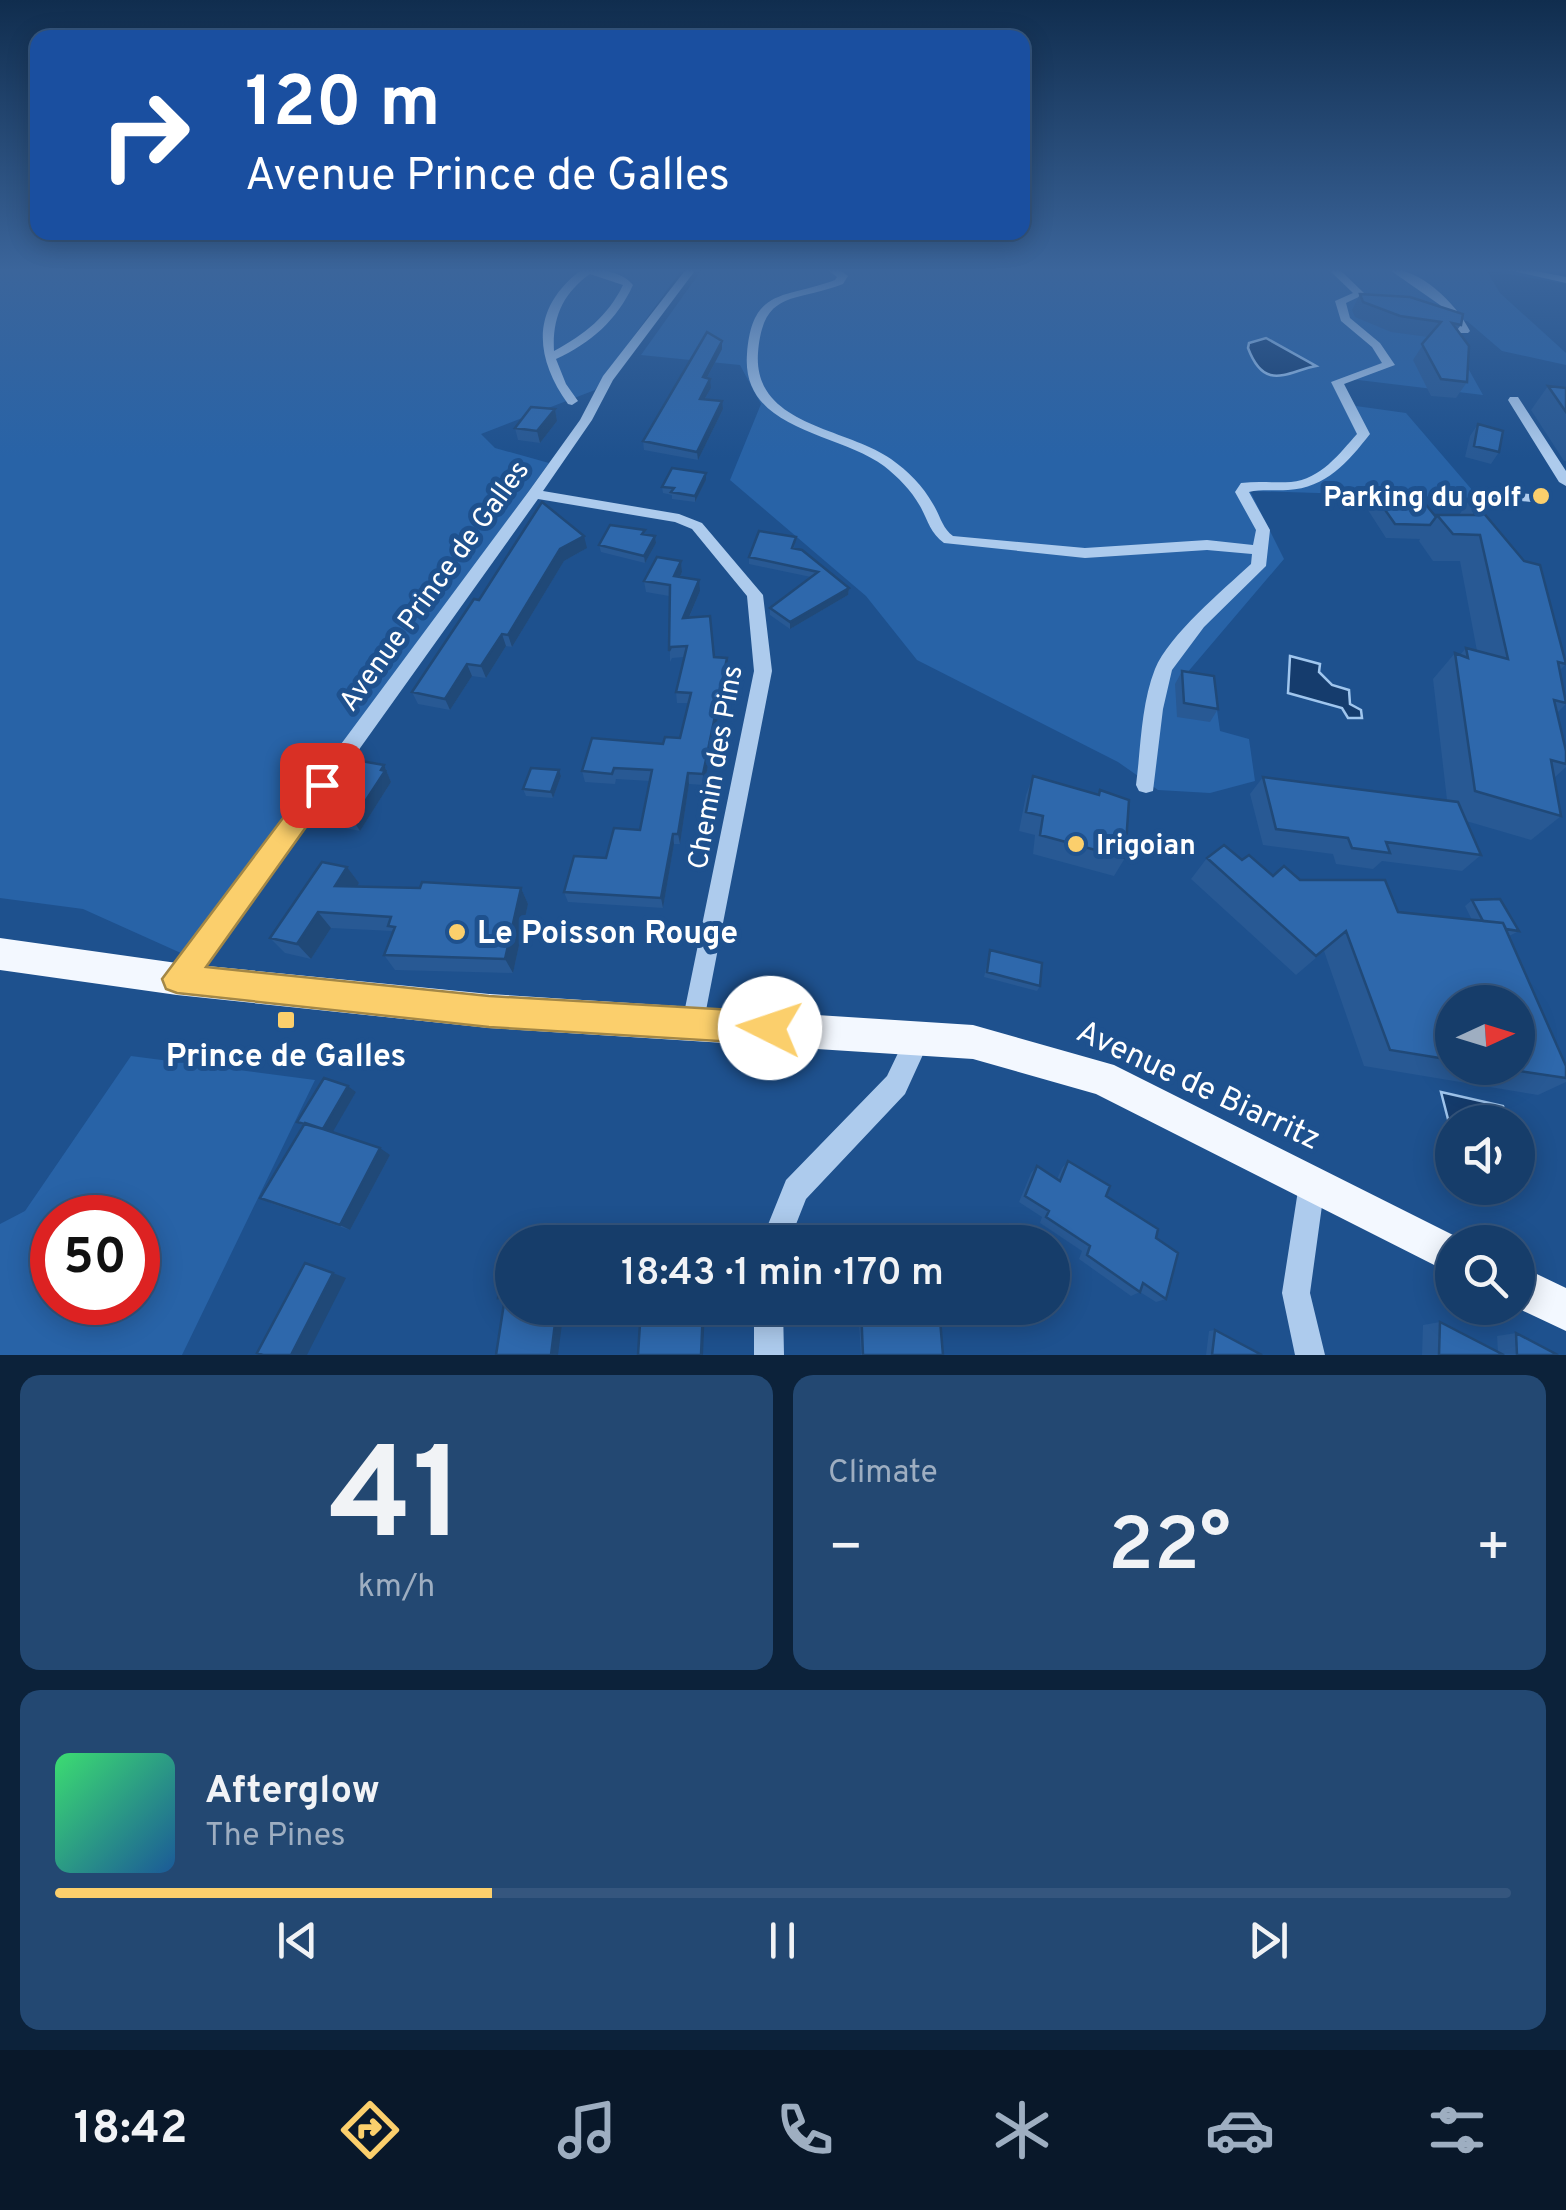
<!DOCTYPE html>
<html lang="en">
<head>
<meta charset="utf-8">
<style>
  body { margin:0; font-family:Overpass,sans-serif; background:#234872; color:#f1f3f6; height:100vh; display:flex; flex-direction:column; font-size:38px; white-space:nowrap }
  * { box-sizing:border-box; margin:0 }
  p { font-size:32px; color:#9eaec1 }
  .icon { flex:none; width:55px; height:55px; fill:none; stroke:currentColor; stroke-width:2; stroke-linecap:round; stroke-linejoin:round }
  .map { position:relative; height:1355px; overflow:hidden }
  .details { display:flex; flex-direction:column; gap:20px; padding:20px; background:#0c223a; flex:1 }
  .details>* { flex:none }
  .hud { position:absolute; left:30px; top:30px; width:1000px; height:210px; border-radius:20px; box-shadow:0 5px 25px #0003,0 0 0 2px #35567e; background:#1a4fa0; color:#fff; overflow:hidden }
  .needle { width:65px; rotate:86deg }
  .fabs { position:absolute; left:1435px; top:985px; display:grid; gap:20px }
  .fabs a { display:grid; place-items:center; width:100px; height:100px; border-radius:50%; background:#163d6a; box-shadow:0 5px 25px #0003,0 0 0 2px #35567e; font-size:50px }
  .speed { position:absolute; left:30px; top:1195px; display:flex; gap:20px; font-size:50px; font-weight:700; text-align:center }
  .speed>* { display:grid; place-content:center; width:130px; height:130px; border-radius:50%; background:#163d6a; box-shadow:0 5px 25px #0003,0 0 0 2px #35567e; line-height:1 }
  .speed .limit { border:15px solid #d22; background:#fff; color:#111 }
  .pin { position:absolute; display:grid; place-items:center; width:85px; height:85px; color:#fff; margin:-42px; border-radius:20px; box-shadow:0 5px 15px #0006 }
  .me { position:absolute; width:110px; margin:-55px; rotate:274deg; stroke-linejoin:round; filter:drop-shadow(0 0 8px #0008) }
  .turn { display:flex; align-items:center; gap:35px; height:210px; padding:0 50px; font-size:45px }
  .turn .icon { width:130px; height:130px; stroke-width:2.5 }
  .turn b { display:block; font-size:70px; line-height:85px }
  .big { font-size:75px; font-weight:600; line-height:1.1 }
  .details .card { flex:1; display:flex; flex-direction:column; justify-content:center; gap:15px; min-width:0; padding:0 35px; border-radius:20px; background:#234872 }
  .details .dial { align-items:center; gap:0 }
  .dial b { font-size:130px; line-height:1 }
  .song { display:flex; align-items:center; gap:30px }
  .cover { width:120px; height:120px; border-radius:15px; background:linear-gradient(135deg,hsl(140 70% 55%),hsl(210 70% 35%)) }
  .played { height:10px; border-radius:5px; background:linear-gradient(90deg,#fbcf6c 30%,#35567e 30%) }
  .keys { display:flex; justify-content:space-around; direction:ltr }
  .heat { display:flex; justify-content:space-between; align-items:center; font-size:55px; direction:ltr }
  .details .tiles { flex:1; display:grid; gap:20px; grid-template-columns:1fr 1fr }
  .card:last-child { grid-column:span 2 }
  .trip { position:absolute; left:495px; top:1225px; width:575px; height:100px; border-radius:50px; background:#163d6a; box-shadow:0 5px 25px #0003,0 0 0 2px #35567e; font-weight:600; line-height:100px; text-align:center }
  .tabs { display:flex; height:160px; justify-content:space-around; align-items:center; background:#09182a; color:#9eaec1 }
  .tabs .icon { width:70px; height:70px }
  .tabs .selected { color:#fbcf6c }
  .tabs b { font-size:45px; color:#f1f3f6 }
  .map>svg:first-child { display:block }
</style>
</head>
<body>
<div class="map">
<svg width="1566" height="1355" viewBox="0 0 1566 1355">
  <rect width="100%" height="100%" fill="#1e518e"/>
  <path fill="#2863a7" fill-rule="evenodd" d="M 0,268 L 683,268 L 595,390 L 481,434 L 495,448 L 549,463 L 192,958 L 83,909 L 0,898 Z
    M 703,268 L 1566,268 L 1566,284 L 1486,270 L 1500,293 L 1566,353 L 1566,365 L 1502,351 L 1467,321 L 1451,320 L 1459,352 L 1483,395 L 1350,379 L 1343,386 L 1356,406 L 1406,413 L 1479,498 L 1250,491 L 1284,559 L 1181,680 L 1214,689 L 1220,731 L 1249,739 L 1255,781 L 1210,793 L 1158,790 L 1118,762 L 917,660 L 866,596 L 730,480 L 761,404 L 740,365 L 641,355 Z
    M 131,1056 L 315,1080 L 182,1355 L 0,1355 L 0,1224 L 25,1211 ZM 52,1218 L 138,1218 L 138,1302 L 52,1302 Z"/>
  <path fill="#153c6d" stroke="#a0c6ee" stroke-width="2.5" d="M 1266,338 L 1316,366 C 1288,371 1265,393 1248,348 L 1249,343 Z
    M 1290,656 L 1320,664 L 1319,672 L 1332,685 L 1349,690 L 1350,704 L 1361,710 L 1362,718 L 1348,718 L 1342,708 L 1288,693 Z
    M 1441,1092 L 1503,1106 L 1508,1122 L 1448,1119 Z"/>
  <g fill="none" stroke-linecap="round" stroke-linejoin="round">
    <path fill="#adcbed" fill-rule="evenodd" d="M 584,268 C 598,268 623,272 633,285 C 617,320 591,343 556,359 L 566,384 L 578,401 L 572,405 L 568,404 C 533,355 531,306 584,268 ZM 590,274 L 623,285 C 608,316 584,335 554,351 C 552,318 563,293 590,274 Z
      M 687,268 L 697,268 L 613,380 L 592,420 L 543,491 L 679,514 L 702,523 L 763,595 L 772,671 L 702,1031 L 694,1035 L 686,1031 L 682,1023 L 754,671 L 747,596 L 692,529 L 675,522 L 538,499 L 213,954 L 185,987 L 177,990 L 169,987 L 165,979 L 169,971 L 197,938 L 529,491 L 580,420 L 603,376 Z
      M 825,268 L 837,268 L 848,276 L 843,284 C 794,303 763,289 758,353 C 753,426 846,427 891,459 C 908,471 923,486 933,504 C 940,515 942,528 953,536 L 1085,548 L 1207,540 L 1253,545 L 1256,530 L 1235,492 L 1241,483 C 1258,481 1275,483 1291,482 C 1321,479 1339,454 1357,434 L 1331,382 L 1382,363 L 1372,347 L 1341,321 L 1335,301 L 1353,293 L 1327,268 L 1338,268 L 1365,294 L 1346,303 L 1350,318 L 1380,343 L 1395,365 L 1344,384 L 1370,434 C 1348,462 1326,488 1288,490 C 1275,491 1261,489 1249,492 L 1270,530 L 1266,566 L 1204,627 L 1172,670 L 1163,709 L 1153,791 L 1146,793 L 1139,791 L 1136,785 C 1141,747 1141,704 1155,669 C 1169,635 1223,590 1251,564 L 1252,554 L 1207,550 L 1085,558 L 944,543 C 930,533 928,520 920,506 C 911,490 898,477 884,466 C 838,432 741,431 747,354 C 752,287 784,299 835,280 L 837,277 Z
      M 1387,268 C 1420,268 1456,303 1470,331 L 1468,333 L 1460,333 L 1440,305 Z
      M 1499,268 L 1521,268 L 1566,277 L 1566,283 Z
      M 1510,397 L 1518,397 L 1566,471 L 1566,486 L 1559,482 L 1508,400 Z
      M 1475,489 L 1542,495 L 1549,499 L 1542,503 L 1470,496 L 1470,490 Z
      M 919,1025 L 928,1028 L 931,1037 L 905,1094 L 806,1199 L 789,1242 L 761,1242 L 786,1180 L 887,1076 L 910,1028 Z
      M 1312,1171 L 1322,1174 L 1325,1184 L 1310,1293 L 1325,1355 L 1295,1355 L 1282,1293 L 1299,1184 L 1302,1174 Z
      M 754,1308 L 783,1308 L 784,1355 L 754,1355 Z"/>
    <path fill="#f3f8ff" fill-rule="evenodd" d="M 0,938 L 177,963 L 489,994 L 973,1025 L 1114,1065 L 1467,1242 L 1452,1242 L 1452,1274 L 1096,1094 L 973,1059 L 489,1028 L 177,995 L 0,970 Z
      M 1518,1265 L 1566,1288 L 1566,1331 L 1517,1308 Z"/>
  </g>
  <path fill="#285994" fill-rule="evenodd" d="M 1360,294 L 1461,325 L 1457,330 L 1467,382 L 1456,398 L 1431,396 L 1413,360 L 1428,337 L 1391,332 L 1355,317 L 1352,310 Z
    M 722,341 L 722,349 L 707,378 L 711,388 L 705,399 L 723,409 L 698,460 L 644,450 L 643,441 Z
    M 1548,386 L 1566,388 L 1566,461 L 1564,461 L 1531,410 Z
    M 555,409 L 557,421 L 540,443 L 518,440 L 515,428 Z
    M 1478,424 L 1499,452 L 1491,464 L 1465,457 L 1470,436 Z
    M 706,480 L 695,502 L 672,499 L 672,495 L 663,493 L 662,487 Z
    M 1374,494 L 1436,517 L 1437,515 L 1459,515 L 1471,498 L 1566,664 L 1560,670 L 1566,704 L 1557,713 L 1566,751 L 1566,767 L 1554,778 L 1561,816 L 1531,840 L 1466,821 L 1481,855 L 1462,871 L 1382,861 L 1373,869 L 1336,864 L 1333,854 L 1263,845 L 1250,794 L 1263,777 L 1447,800 L 1433,679 L 1455,653 L 1460,655 L 1466,648 L 1477,651 L 1460,561 L 1433,561 L 1419,541 L 1420,539 L 1386,538 L 1366,507 Z
    M 645,534 L 655,536 L 656,543 L 645,563 L 601,552 L 599,545 Z
    M 796,537 L 794,548 L 849,588 L 848,595 L 790,629 L 770,615 L 770,608 L 811,577 L 749,564 L 749,557 Z
    M 587,548 L 564,561 L 512,647 L 506,646 L 486,678 L 472,676 L 450,710 L 418,704 L 412,692 L 479,600 Z
    M 681,561 L 682,572 L 680,577 L 700,591 L 689,618 L 714,657 L 728,669 L 704,785 L 689,784 L 680,844 L 674,844 L 663,908 L 568,902 L 564,892 L 640,830 L 650,781 L 616,779 L 615,784 L 585,782 L 582,771 L 680,738 L 688,703 L 677,703 L 676,692 L 684,657 L 672,658 L 670,662 L 669,596 L 646,592 L 644,581 Z
    M 1182,671 L 1218,709 L 1210,722 L 1177,717 L 1175,684 Z
    M 384,765 L 391,782 L 360,831 L 331,825 L 323,814 Z
    M 559,770 L 561,776 L 553,798 L 526,796 L 523,789 Z
    M 1033,776 L 1098,794 L 1100,790 L 1125,858 L 1114,876 L 1033,854 L 1035,835 L 1019,831 L 1026,795 Z
    M 1207,858 L 1242,860 L 1273,876 L 1300,880 L 1398,912 L 1472,920 L 1465,906 L 1472,900 L 1519,931 L 1509,936 L 1566,1066 L 1566,1082 L 1538,1095 L 1364,1066 L 1324,951 L 1296,975 L 1191,879 ZM 1452,1002 L 1518,1068 L 1452,1068 Z
    M 347,867 L 359,883 L 357,886 L 420,888 L 521,888 L 528,904 L 513,973 L 395,970 L 384,955 L 393,933 L 392,931 L 331,928 L 311,959 L 285,953 L 270,938 Z
    M 990,950 L 1040,986 L 1037,991 L 984,977 Z
    M 348,1086 L 356,1092 L 332,1132 L 390,1155 L 350,1230 L 273,1204 L 260,1198 L 303,1126 L 297,1122 Z
    M 1068,1161 L 1106,1196 L 1156,1238 L 1166,1299 L 1156,1302 L 1140,1292 L 1131,1296 L 1079,1259 L 1082,1251 L 1040,1223 L 1042,1217 L 1019,1202 L 1031,1173 L 1037,1166 L 1057,1179 L 1062,1168 Z
    M 858,1308 L 939,1308 L 943,1355 L 861,1355 Z
    M 1440,1322 L 1498,1352 L 1497,1336 L 1516,1333 L 1558,1355 L 1422,1355 L 1423,1325 Z
    M 1215,1330 L 1262,1355 L 1206,1355 L 1209,1331 Z"/>
  <path fill="#204978" d="M 722,341 L 722,349 L 703,385 L 703,377 Z
    M 710,379 L 711,388 L 700,407 L 700,399 Z
    M 722,401 L 723,409 L 698,460 L 697,452 Z
    M 555,409 L 557,421 L 540,443 L 537,431 Z
    M 706,473 L 706,480 L 695,502 L 695,496 Z
    M 584,536 L 587,548 L 564,561 L 512,647 L 508,635 L 560,549 Z
    M 655,536 L 656,543 L 645,563 L 644,556 Z
    M 681,561 L 682,572 L 675,588 L 674,576 Z
    M 699,580 L 700,591 L 684,629 L 683,618 Z
    M 849,588 L 848,595 L 790,629 L 790,622 Z
    M 502,634 L 506,646 L 486,678 L 481,666 Z
    M 727,658 L 728,669 L 704,785 L 703,774 Z
    M 467,664 L 472,676 L 450,710 L 445,699 Z
    M 384,765 L 391,782 L 360,831 L 353,820 Z
    M 559,770 L 561,776 L 553,798 L 551,792 Z
    M 688,773 L 689,784 L 680,844 L 678,834 Z
    M 673,834 L 674,844 L 663,908 L 661,898 Z
    M 347,867 L 359,883 L 348,901 L 335,886 Z
    M 521,888 L 528,904 L 513,973 L 505,959 Z
    M 318,912 L 331,928 L 311,959 L 297,944 Z
    M 348,1086 L 356,1092 L 331,1135 L 323,1130 Z
    M 380,1148 L 390,1155 L 350,1230 L 340,1225 Z
    M 333,1273 L 346,1278 L 307,1355 L 291,1355 Z
    M 557,1308 L 564,1308 L 558,1355 L 551,1355 Z
    M 703,1308 L 705,1308 L 703,1355 L 701,1355 Z"/>
  <path fill="#2e68ac" stroke="#204978" stroke-width="2.5" d="M 1360,294 L 1410,297 L 1463,314 L 1461,325 L 1452,323 L 1469,346 L 1467,382 L 1441,379 L 1422,344 L 1441,322 L 1400,316 L 1363,302 Z
    M 707,332 L 722,341 L 703,377 L 710,379 L 700,399 L 722,401 L 697,452 L 643,441 Z
    M 1548,386 L 1566,388 L 1566,412 Z
    M 531,407 L 555,409 L 537,431 L 515,428 Z
    M 1478,424 L 1503,431 L 1499,452 L 1474,446 Z
    M 672,468 L 706,473 L 695,496 L 671,492 L 674,488 L 662,487 Z
    M 1374,494 L 1418,495 L 1436,517 L 1430,525 L 1395,524 Z
    M 1471,498 L 1524,561 L 1540,565 L 1566,664 L 1558,662 L 1566,703 L 1554,700 L 1566,751 L 1566,764 L 1551,760 L 1561,816 L 1475,791 L 1455,653 L 1468,658 L 1466,648 L 1508,659 L 1480,535 L 1453,534 L 1437,515 L 1475,515 Z
    M 542,502 L 584,536 L 560,549 L 508,635 L 502,634 L 481,666 L 467,664 L 445,699 L 412,692 L 474,599 L 479,600 Z
    M 610,525 L 645,530 L 642,534 L 655,536 L 644,556 L 599,545 Z
    M 759,531 L 796,537 L 792,548 L 802,550 L 849,588 L 790,622 L 770,608 L 818,572 L 749,557 Z
    M 657,557 L 681,561 L 674,576 L 699,580 L 683,618 L 710,616 L 714,657 L 727,658 L 703,774 L 688,773 L 678,834 L 673,834 L 661,898 L 564,892 L 574,856 L 606,858 L 614,828 L 640,830 L 652,770 L 614,768 L 612,774 L 582,771 L 592,738 L 663,744 L 665,737 L 680,738 L 691,693 L 676,692 L 687,646 L 671,647 L 669,651 L 670,585 L 644,581 Z
    M 1182,671 L 1214,676 L 1218,709 L 1184,703 Z
    M 361,761 L 384,765 L 381,770 L 385,771 L 353,820 L 323,814 Z
    M 531,768 L 559,770 L 551,792 L 523,789 Z
    M 1033,776 L 1099,795 L 1100,790 L 1129,800 L 1125,858 L 1040,835 L 1043,816 L 1026,812 Z
    M 1263,777 L 1458,802 L 1481,855 L 1386,842 L 1390,853 L 1352,848 L 1348,838 L 1276,829 Z
    M 1224,845 L 1242,860 L 1249,855 L 1273,876 L 1284,866 L 1300,880 L 1385,880 L 1398,912 L 1503,923 L 1566,1066 L 1566,1078 L 1499,1068 L 1518,1068 L 1518,1002 L 1452,1002 L 1452,1060 L 1390,1050 L 1346,931 L 1316,956 L 1207,858 Z
    M 322,862 L 347,867 L 335,886 L 420,888 L 422,882 L 521,888 L 505,959 L 384,955 L 395,927 L 388,926 L 391,917 L 318,912 L 297,944 L 270,938 Z
    M 1500,899 L 1519,931 L 1506,929 L 1503,923 L 1483,921 L 1472,900 Z
    M 990,950 L 1042,963 L 1040,986 L 987,972 Z
    M 324,1078 L 348,1086 L 323,1129 L 297,1122 Z
    M 305,1123 L 380,1148 L 340,1225 L 260,1198 Z
    M 1068,1161 L 1110,1186 L 1106,1196 L 1158,1229 L 1156,1238 L 1178,1253 L 1166,1299 L 1143,1283 L 1140,1292 L 1087,1255 L 1090,1246 L 1046,1217 L 1049,1211 L 1025,1196 L 1037,1166 L 1060,1181 Z
    M 852,1226 L 932,1229 L 933,1242 L 852,1242 Z
    M 503,1262 L 512,1262 L 512,1308 L 557,1308 L 551,1355 L 496,1355 L 505,1297 L 498,1298 Z
    M 305,1263 L 333,1273 L 291,1355 L 263,1355 L 257,1353 Z
    M 641,1308 L 703,1308 L 701,1355 L 638,1355 Z
    M 861,1308 L 939,1308 L 943,1355 L 863,1355 Z
    M 1440,1322 L 1504,1355 L 1439,1355 Z
    M 1215,1330 L 1262,1355 L 1212,1355 Z
    M 1516,1333 L 1558,1355 L 1517,1355 Z"/>
  <linearGradient id="sky" x2="0" y2="1"><stop stop-color="#102d4e"/><stop offset="0.59" stop-color="#3b659b"/><stop offset="1" stop-color="#3b659b" stop-opacity="0"/></linearGradient>
  <rect width="1566" height="458" fill="url(#sky)"/>
  <path fill="#fbcf6c" stroke="#a38746" stroke-width="2.5" d="M 322,775 L 331,778 L 335,785 L 331,792 L 206,967 L 489,996 L 770,1012 L 781,1017 L 785,1028 L 781,1039 L 770,1044 L 489,1027 L 177,993 L 166,989 L 162,979 L 313,778 Z"/>
  <g fill="#fbcf6c" stroke="#1e518e" stroke-width="4">
    <circle cx="1541" cy="496" r="10"/>
    <circle cx="1076" cy="844" r="10"/>
    <circle cx="457" cy="932" r="10"/>
    <rect x="276" y="1010" width="20" height="20" rx="5"/>
  </g>
  <g text-anchor="middle" stroke-width="10" stroke-linejoin="round" paint-order="stroke">
    <g font-size="28" font-weight="bold" fill="#fff" stroke="#1e518e" text-anchor="end">
      <text x="1521" y="506">Parking du golf</text>
      <text x="1096" y="854" text-anchor="start">Irigoian</text>
    </g>
    <g font-size="28" fill="#fff" stroke="#1e518e">
      <text transform="translate(433 585) rotate(-54)" y="10">Avenue Prince de Galles</text>
      <text transform="translate(714 767) rotate(-80)" y="10">Chemin des Pins</text>
    </g>
    <g font-size="32" font-weight="bold" fill="#fff" stroke="#1e518e" text-anchor="start">
      <text x="477" y="943">Le Poisson Rouge</text>
      <text x="286" y="1066" text-anchor="middle">Prince de Galles</text>
    </g>
    <g font-size="32" fill="#fff" stroke="#1e518e">
      <text transform="translate(1199 1084) rotate(25)" y="11">Avenue de Biarritz</text>
    </g>
  </g>
</svg>
<div class="fabs">
<a><svg class="needle" viewBox="-14 -14 28 28"><path d="M0-13l5 13h-10z" fill="#e53935"/><path d="M0 13l5-13h-10z" fill="#9eaec1"/></svg></a>
<a><svg class="icon" aria-label="sound" viewBox="0 0 24 24"><path d="M4 9h4l5-4v14l-5-4H4zM17 9q2 3 0 6"/></svg></a>
<a><svg class="icon" aria-label="search" viewBox="0 0 24 24"><circle cx="10" cy="10" r="6"/><path d="M15 15l6 6"/></svg></a>
</div>
<div class="speed"><div class="limit">50</div></div>
<div class="pin" style="left:322px;top:785px;background:#d93025"><svg class="icon" aria-label="arrive" viewBox="0 0 24 24"><path d="M6 21V4h12l-3 4 3 4H6"/></svg></div>
<svg class="me" style="left:770px;top:1028px" viewBox="-20 -20 40 40"><circle r="19" fill="#fff"/><path d="M0-13L10 11 0 6-10 11z" fill="#fbcf6c"/></svg>
<div class="trip">18:43 · 1 min · 170 m</div>
<div class="hud">
<div class="turn"><svg class="icon" aria-label="right" viewBox="0 0 24 24"><path d="M7 20v-9h11M14 6l5 5-5 5"/></svg><div><b>120 m</b>Avenue Prince de Galles</div></div>
</div>
</div>
<section class="details">
<div class="tiles">
<div class="card dial"><b>41</b><p>km/h</p></div>
<div class="card"><p>Climate</p>
<div class="heat"><a>−</a><b class="big">22°</b><a>+</a></div>
</div>
<div class="card">
<div class="song"><i class="cover"></i><div><b>Afterglow</b><p>The Pines</p></div></div>
<div class="played"></div>
<div class="keys"><svg class="icon" aria-label="previous" viewBox="0 0 24 24"><path d="M18 5L8 12l10 7zM5 5v14"/></svg><svg class="icon" aria-label="pause" viewBox="0 0 24 24"><path d="M8 5v14M16 5v14"/></svg><svg class="icon" aria-label="next" viewBox="0 0 24 24"><path d="M6 5l10 7-10 7zM19 5v14"/></svg></div>
</div>
</div>
</section>
<nav class="tabs">
<b>18:42</b>
<svg class="icon selected" aria-label="directions" viewBox="0 0 24 24"><path d="M12 3l9 9-9 9-9-9zM9 14v-3h6M13 9l2 2-2 2"/></svg>
<svg class="icon" aria-label="music" viewBox="0 0 24 24"><path d="M9 18V5l10-2v13"/><circle cx="6" cy="18" r="3"/><circle cx="16" cy="16" r="3"/></svg>
<svg class="icon" aria-label="phone" viewBox="0 0 24 24"><path d="M5 4h4l2 5-3 2q2 4 5 5l2-3 5 2v4C11 20 4 13 5 4z"/></svg>
<svg class="icon" aria-label="climate" viewBox="0 0 24 24"><path d="M12 3v18M4 7l16 10M4 17L20 7"/></svg>
<svg class="icon" aria-label="car" viewBox="0 0 24 24"><path d="M5 17H2v-5l4-1 3-4h7l3 4 3 1v5h-3M9 17h6M6 11h13"/><circle cx="7" cy="17" r="2"/><circle cx="17" cy="17" r="2"/></svg>
<svg class="icon" aria-label="filters" viewBox="0 0 24 24"><path d="M4 7h16M4 17h16"/><circle cx="9" cy="7" r="2"/><circle cx="15" cy="17" r="2"/></svg>
</nav>
</body>
</html>
